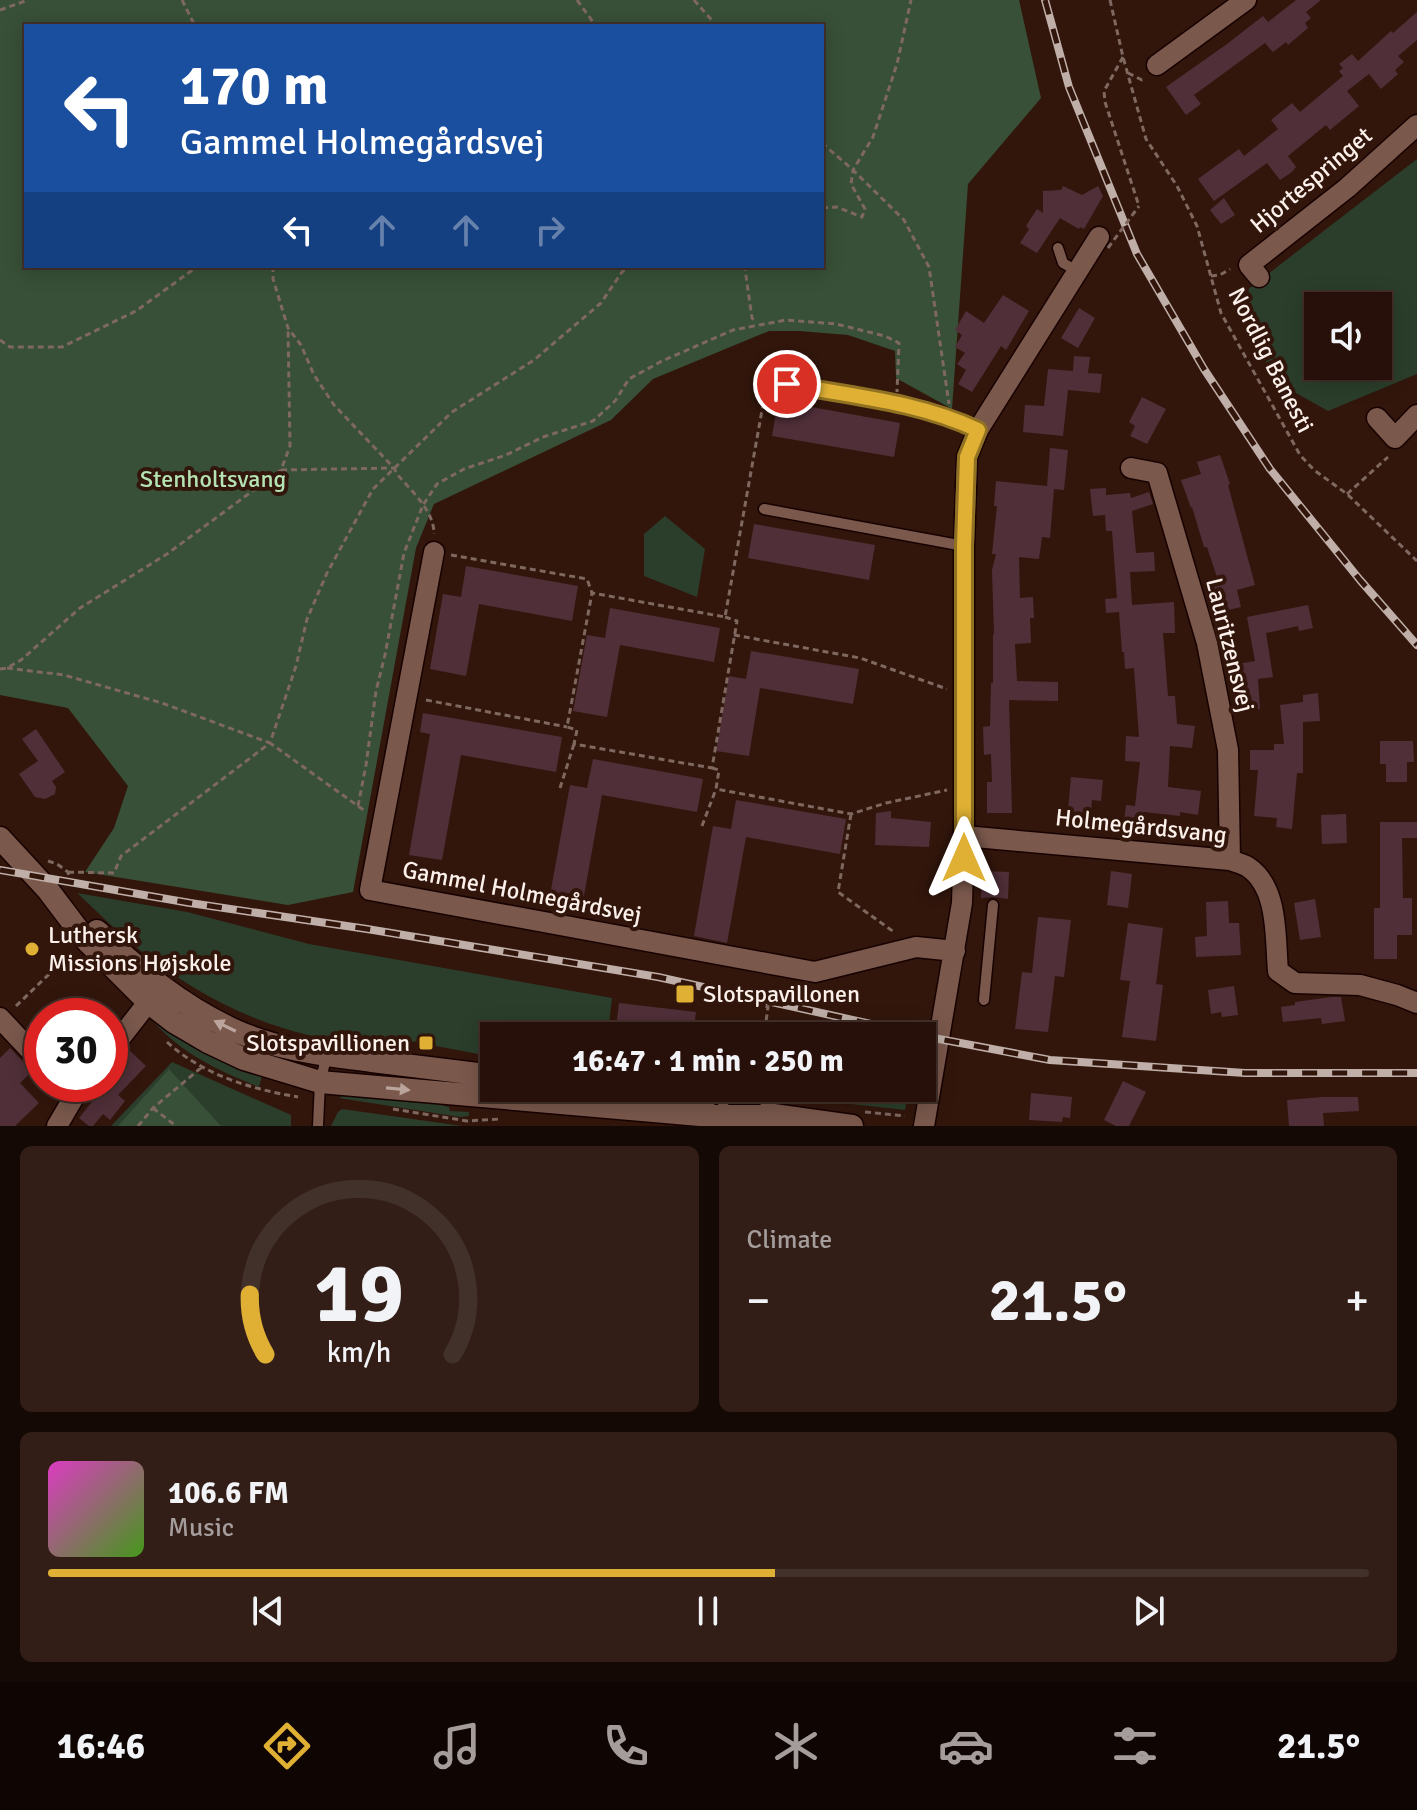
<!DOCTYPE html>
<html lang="en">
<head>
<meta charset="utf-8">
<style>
  body { margin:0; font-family:Signika,sans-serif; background:#321e17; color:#f1f3f6; height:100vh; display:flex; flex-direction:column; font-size:30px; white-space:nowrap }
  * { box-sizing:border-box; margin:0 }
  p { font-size:26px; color:#a49d9c }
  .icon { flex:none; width:44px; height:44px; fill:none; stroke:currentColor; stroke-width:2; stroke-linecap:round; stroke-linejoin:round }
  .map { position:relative; height:1126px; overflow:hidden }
  .sheet { display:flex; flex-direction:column; gap:20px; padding:20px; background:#150905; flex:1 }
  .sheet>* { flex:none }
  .banner { position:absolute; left:24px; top:24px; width:800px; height:244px; border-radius:0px; box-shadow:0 4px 20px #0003,0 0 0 2px #42302a; background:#1a4fa0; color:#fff; overflow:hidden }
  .fabs { position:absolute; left:1304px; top:292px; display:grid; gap:16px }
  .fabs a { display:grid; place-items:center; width:88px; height:88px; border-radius:0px; background:#261009; box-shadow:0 4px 20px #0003,0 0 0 2px #42302a; font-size:40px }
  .speed { position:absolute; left:24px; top:998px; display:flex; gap:16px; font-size:40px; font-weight:700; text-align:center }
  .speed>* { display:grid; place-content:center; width:104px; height:104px; border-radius:50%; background:#261009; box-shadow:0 4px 20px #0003,0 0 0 2px #42302a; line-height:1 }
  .speed .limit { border:12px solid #d22; background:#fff; color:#111 }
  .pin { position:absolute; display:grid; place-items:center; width:68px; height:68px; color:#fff; margin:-34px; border:4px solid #fff; border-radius:50%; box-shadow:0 2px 8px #0007 }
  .me { position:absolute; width:88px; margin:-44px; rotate:0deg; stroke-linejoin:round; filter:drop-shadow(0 0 6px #0008) }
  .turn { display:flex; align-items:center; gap:28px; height:168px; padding:0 24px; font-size:36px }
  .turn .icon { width:104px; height:104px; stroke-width:2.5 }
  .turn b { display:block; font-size:56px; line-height:68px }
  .lanes { display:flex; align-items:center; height:76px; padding:0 24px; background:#0003; justify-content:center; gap:40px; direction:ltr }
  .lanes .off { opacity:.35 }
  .big { font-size:60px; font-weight:700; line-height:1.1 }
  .sheet .card { flex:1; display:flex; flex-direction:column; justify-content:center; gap:12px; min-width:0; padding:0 28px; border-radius:12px; background:#321e17 }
  .sheet .dial { align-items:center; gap:0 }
  .dial svg { height:208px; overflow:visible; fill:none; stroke:#42302a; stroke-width:7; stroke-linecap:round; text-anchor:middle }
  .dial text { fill:#f1f3f6; stroke:none }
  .song { display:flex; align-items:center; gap:24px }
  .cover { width:96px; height:96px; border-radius:12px; background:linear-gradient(135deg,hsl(310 70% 55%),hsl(100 70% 35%)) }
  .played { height:8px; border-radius:4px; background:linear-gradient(90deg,#dfb034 55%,#42302a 55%) }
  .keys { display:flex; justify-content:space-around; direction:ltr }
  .heat { display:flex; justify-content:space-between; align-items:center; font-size:44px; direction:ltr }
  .sheet .tiles { flex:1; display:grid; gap:20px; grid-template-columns:1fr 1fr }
  .card:last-child { grid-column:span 2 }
  .trip { position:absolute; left:480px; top:1022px; width:456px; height:80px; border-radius:0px; background:#261009; box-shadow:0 4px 20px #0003,0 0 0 2px #42302a; font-weight:700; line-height:80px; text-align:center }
  .dock { display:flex; height:128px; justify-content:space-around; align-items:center; background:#0f0604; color:#a49d9c }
  .dock .icon { width:56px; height:56px }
  .dock .active { color:#dfb034 }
  .dock b { font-size:36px; color:#f1f3f6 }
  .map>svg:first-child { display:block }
</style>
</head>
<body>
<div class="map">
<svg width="1417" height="1126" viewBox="0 0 1417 1126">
  <rect width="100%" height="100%" fill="#32160c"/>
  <path fill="#2b3e2b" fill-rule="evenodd" d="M 1417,159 L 1417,374 L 1328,411 L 1280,384 L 1229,304 ZM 1318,306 L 1378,306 L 1378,366 L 1318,366 Z
    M 665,516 L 705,549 L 697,597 L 644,576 L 644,534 Z
    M 77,893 L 187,912 L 309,944 L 612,998 L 609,1024 L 578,1029 L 577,1036 L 494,1036 L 494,1057 L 436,1046 L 434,1041 L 422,1038 C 412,1046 382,1045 369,1044 C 279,1038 205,1002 136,947 C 115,930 97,911 77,893 Z
    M 156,1019 L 263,1073 L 259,1087 C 217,1070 182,1054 152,1020 Z
    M 172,1062 L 291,1115 L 291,1126 L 111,1126 Z
    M 753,1088 L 909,1088 L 905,1110 L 752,1093 Z
    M 360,1094 L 400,1096 L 449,1107 L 450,1111 L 469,1112 L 469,1116 L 460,1117 L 339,1098 L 344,1095 Z
    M 342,1109 L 462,1126 L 331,1126 L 338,1112 Z"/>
  <path fill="#375037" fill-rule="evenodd" d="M 0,0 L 1019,0 L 1041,98 L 968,184 L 952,409 L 896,378 L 895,351 L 848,335 L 799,331 L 769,331 L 653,379 L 611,420 L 434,504 L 416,548 L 353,892 L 288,905 L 85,872 L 114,828 L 128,786 L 68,708 L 0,695 ZM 26,26 L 822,26 L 822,266 L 26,266 Z
    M 169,1069 L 221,1126 L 118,1126 Z"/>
  <path fill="#502f39" d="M 1296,0 L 1321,0 L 1306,12 L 1311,18 L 1305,23 L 1308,28 L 1288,45 L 1286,42 L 1273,52 L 1265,43 L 1194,95 L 1201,104 L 1186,115 L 1166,87 L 1227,44 L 1263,16 L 1268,22 Z
    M 1417,12 L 1417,40 L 1398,56 L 1404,62 L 1395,70 L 1398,74 L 1381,89 L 1369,74 L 1347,91 L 1359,106 L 1330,130 L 1326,125 L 1288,156 L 1296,167 L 1292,172 L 1280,180 L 1267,163 L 1214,201 L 1198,179 L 1239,149 L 1244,156 L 1278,129 L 1271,120 L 1292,103 L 1300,112 L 1343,76 L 1339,71 L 1343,68 L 1339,64 L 1352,54 L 1358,61 L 1391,31 L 1393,33 Z
    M 1063,186 L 1082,195 L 1098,186 L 1103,196 L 1084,229 L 1080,227 L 1079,229 L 1060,218 L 1037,253 L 1020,243 L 1029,229 L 1026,226 L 1037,209 L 1043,213 L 1043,191 L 1061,190 Z
    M 1224,198 L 1235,215 L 1221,224 L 1210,210 Z
    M 1003,295 L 1029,311 L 1006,350 L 1001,346 L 972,392 L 958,384 L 966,370 L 957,364 L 965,353 L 955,347 L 962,335 L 955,330 L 966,311 L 984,323 Z
    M 1079,308 L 1095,318 L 1078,348 L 1061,338 Z
    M 1074,356 L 1090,357 L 1088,373 L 1102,374 L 1100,393 L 1068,390 L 1063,436 L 1023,432 L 1025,405 L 1044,406 L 1048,369 L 1073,371 Z
    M 1142,397 L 1166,409 L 1147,444 L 1130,436 L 1135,426 L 1129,422 Z
    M 778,401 L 900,423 L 894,457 L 772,436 Z
    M 1050,448 L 1068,450 L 1064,490 L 1054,489 L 1050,538 L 1042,537 L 1039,559 L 1019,557 L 1020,598 L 1033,597 L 1034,618 L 1030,618 L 1031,643 L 1015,644 L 1017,681 L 1058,682 L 1058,701 L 1009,700 L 1012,813 L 987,813 L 987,782 L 992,782 L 991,754 L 984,755 L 983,727 L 990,726 L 991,683 L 993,683 L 993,634 L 994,634 L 992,570 L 996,554 L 992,554 L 997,506 L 994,506 L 996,481 L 1047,486 Z
    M 1220,455 L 1230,484 L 1228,485 L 1255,585 L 1237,590 L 1241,607 L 1220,612 L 1212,578 L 1217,577 L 1207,547 L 1204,547 L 1192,507 L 1191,508 L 1181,480 L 1201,474 L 1197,462 Z
    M 1106,488 L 1106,495 L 1130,493 L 1131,498 L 1149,492 L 1153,504 L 1132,511 L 1136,553 L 1154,552 L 1155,571 L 1130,572 L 1132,605 L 1174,602 L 1175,633 L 1163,633 L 1168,696 L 1175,696 L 1177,724 L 1195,726 L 1192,748 L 1170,746 L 1168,787 L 1201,791 L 1198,815 L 1180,812 L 1180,816 L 1144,812 L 1142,825 L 1124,822 L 1126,805 L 1135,806 L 1140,762 L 1125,761 L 1126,736 L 1139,737 L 1134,668 L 1125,669 L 1124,652 L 1122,652 L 1119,612 L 1106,613 L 1105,599 L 1117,598 L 1112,531 L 1106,531 L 1105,515 L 1093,516 L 1090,489 Z
    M 754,524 L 875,545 L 869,580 L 748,558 Z
    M 466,566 L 578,586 L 572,621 L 479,604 L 466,676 L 430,669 L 443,594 L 461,597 Z
    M 1308,605 L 1313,628 L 1299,631 L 1298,626 L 1266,633 L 1273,677 L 1258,679 L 1260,709 L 1240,711 L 1232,665 L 1255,661 L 1247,617 Z
    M 610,608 L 720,628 L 714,662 L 620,645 L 607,717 L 573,711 L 587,635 L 605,638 Z
    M 751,651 L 859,669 L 853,704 L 760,688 L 749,756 L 716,751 L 729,676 L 746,679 Z
    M 1318,693 L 1320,721 L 1303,722 L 1303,773 L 1297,773 L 1292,829 L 1276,827 L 1277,818 L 1254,816 L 1258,770 L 1250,770 L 1250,750 L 1274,750 L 1274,744 L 1284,744 L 1280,705 L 1303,702 L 1303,695 Z
    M 423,713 L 562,737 L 556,772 L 461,755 L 442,860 L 409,855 L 430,734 L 420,732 Z
    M 36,729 L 65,772 L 52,781 L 56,787 L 55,794 L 45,799 L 35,797 L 19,774 L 38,761 L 22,739 Z
    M 1380,741 L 1413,741 L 1414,762 L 1407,762 L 1407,782 L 1386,782 L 1386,764 L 1380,764 Z
    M 593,759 L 703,779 L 697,812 L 602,795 L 583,901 L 550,895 L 570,785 L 587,788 Z
    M 1071,777 L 1103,780 L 1101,801 L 1092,800 L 1090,823 L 1067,821 Z
    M 736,800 L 846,819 L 840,854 L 746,837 L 727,943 L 694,936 L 713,826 L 731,829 Z
    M 891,811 L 891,818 L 931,822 L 929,847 L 875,845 L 876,813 Z
    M 1346,814 L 1347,843 L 1322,844 L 1321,815 Z
    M 1380,822 L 1417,822 L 1417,838 L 1402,838 L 1403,898 L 1412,898 L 1412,935 L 1397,935 L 1397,959 L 1374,959 L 1374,908 L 1380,908 Z
    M 982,871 L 1009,872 L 1008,899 L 993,897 L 981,898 Z
    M 1111,871 L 1132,874 L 1128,908 L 1107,905 Z
    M 1315,899 L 1321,937 L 1300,940 L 1294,903 Z
    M 1228,901 L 1229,923 L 1239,923 L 1241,955 L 1196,957 L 1195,937 L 1207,936 L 1206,902 Z
    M 1038,917 L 1071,920 L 1064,977 L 1055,976 L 1048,1032 L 1015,1029 L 1022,972 L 1032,973 Z
    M 1128,923 L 1163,928 L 1156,984 L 1163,985 L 1156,1041 L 1122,1037 L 1130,981 L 1120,980 Z
    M 1234,986 L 1238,1015 L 1222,1017 L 1221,1012 L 1211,1014 L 1208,990 Z
    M 1331,997 L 1341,997 L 1345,1021 L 1322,1024 L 1321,1018 L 1283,1022 L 1281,1007 L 1295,1005 L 1295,1002 Z
    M 619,1003 L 696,1012 L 693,1036 L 656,1036 L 656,1032 L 616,1027 Z
    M 10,1048 L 32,1071 L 20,1083 L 39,1103 L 15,1126 L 0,1126 L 0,1058 Z
    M 128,1049 L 146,1066 L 118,1095 L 125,1101 L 110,1120 L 103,1114 L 93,1126 L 89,1126 L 79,1118 L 99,1093 L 95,1090 L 97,1084 L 110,1084 L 110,1067 L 120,1059 Z
    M 1123,1081 L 1146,1092 L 1129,1126 L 1116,1126 L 1104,1120 Z
    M 1031,1093 L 1072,1097 L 1070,1118 L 1063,1117 L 1062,1122 L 1029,1120 Z
    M 1322,1097 L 1358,1097 L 1359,1111 L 1323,1113 L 1324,1126 L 1289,1126 L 1287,1100 Z"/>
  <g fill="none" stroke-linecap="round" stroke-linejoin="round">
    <defs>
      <path id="service" d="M 1058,248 L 1063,263 L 1077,271
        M 787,384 C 851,396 919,402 978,430
        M 764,509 L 964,546
        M 984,1000 L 993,905
        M 722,1116 L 725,1088
        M 318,1126 L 320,1082 L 327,1055"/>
      <path id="minor" d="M 1157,65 L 1246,0
        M 1259,277 L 1249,265 L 1347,188 L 1417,125
        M 1377,418 L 1395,438 L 1417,415
        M 1131,468 L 1157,473 L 1207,643 L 1228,750 L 1230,860
        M 434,552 L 370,890 L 815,972 L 916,947 L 955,951
        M 964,836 L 1230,860 C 1236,862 1243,864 1248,867 C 1279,888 1275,938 1278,971 L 1295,983 L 1360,985 L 1397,995 L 1417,1003
        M 0,1018 L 42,1063
        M 110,1051 L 157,991
        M 57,1126 L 74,1097 L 84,1084
        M 924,1126 L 962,903 L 964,836 L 964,546 L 967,457 L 978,430 L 1099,237"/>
      <path id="tertiary" d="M 0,838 L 48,890 L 85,939 L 148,1002 L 174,1022 L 208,1042 L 244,1059 L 320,1082 L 711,1116 L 778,1116
        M 97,931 C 140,971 181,1006 236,1031 C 279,1050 326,1055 372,1061 C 413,1066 453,1071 494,1076
        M 597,1088 L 704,1101
        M 766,1114 L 852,1126"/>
    </defs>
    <use href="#service" stroke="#180200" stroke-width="13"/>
    <use href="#minor" stroke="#180200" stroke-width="23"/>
    <use href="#tertiary" stroke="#180200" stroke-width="25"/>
    <path stroke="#7e6860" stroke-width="3" stroke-dasharray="6 4" stroke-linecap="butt" d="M 182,0 L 195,26
      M 577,0 L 596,26
      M 694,0 L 717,26
      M 1110,0 L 1123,57 L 1146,139 L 1177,186 L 1197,226 L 1221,313 L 1300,455 L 1314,470 L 1347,494 L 1417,561
      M 0,10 L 28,0
      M 1123,57 L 1104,91 L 1105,102 L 1139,206
      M 1128,73 L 1142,80 L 1146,79
      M 822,143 L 853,170 L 904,220 L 929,267 L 949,404
      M 822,208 L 837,207 L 862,217 L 865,209 L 851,184 L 853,170 L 873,137 L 897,64 L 911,0
      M 273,266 L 273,279 L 288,328 L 301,345 L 314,375 L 334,405 L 394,468 L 397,474 C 411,491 434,510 434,534
      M 742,266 L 745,269 L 752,318 L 756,323
      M 1211,276 L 1220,275 L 1230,269
      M 0,340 L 10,347 L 62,347 L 136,311 L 198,266
      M 281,470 L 394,468
      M 1347,494 L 1388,457
      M 451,555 L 587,579 L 592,593
      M 725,617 L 737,621 L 712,768 L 574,744 L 577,730 L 567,727 L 592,593 L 725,617 L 764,399 L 779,399 L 781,396
      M 734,635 L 860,658 L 947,689
      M 7,668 L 64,675 L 162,703 L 270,743 L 296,666 L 307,619 L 327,573 L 373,489 L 452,412 L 534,360 L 601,303 L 622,272 L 629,266
      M 0,669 L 7,668 L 21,660 L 80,608 L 167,554 L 281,470 L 290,446 L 288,328
      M 426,700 L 567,727
      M 712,768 L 719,770 L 716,789 L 851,814 L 886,803 L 947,790
      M 560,788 L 574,744
      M 358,806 L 366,765 L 376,691 L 385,655 L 404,553 L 423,505 L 437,484 L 464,469 L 506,455 L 543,437 L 593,421 L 615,401 L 629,379 L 662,361 L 733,330 L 786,320 L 836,324 L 885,336 L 899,343 L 897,392
      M 851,814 L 838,892 L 894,932
      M 702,826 L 716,789
      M 48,861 L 57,864 L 68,872 L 70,885
      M 68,872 L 114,873 L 121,856 L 270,743 L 365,811
      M 736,1001 L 768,1007 L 765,1029 L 746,1036
      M 16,1006 L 71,953
      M 765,1029 L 808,1036
      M 167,1042 C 203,1075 251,1089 298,1097
      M 153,1108 L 176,1126
      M 393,1109 L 467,1121 L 500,1119
      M 865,1112 L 905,1116
      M 138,1126 L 153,1108 L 202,1067"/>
    <use href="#service" stroke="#7a584c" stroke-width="10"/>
    <use href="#minor" stroke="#7a584c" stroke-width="20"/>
    <use href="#tertiary" stroke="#7a584c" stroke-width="22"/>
    <defs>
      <path id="rail" d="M 1045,0 L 1069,87 L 1137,254 L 1204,369 L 1270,469 L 1360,580 L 1417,645
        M 0,870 L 190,903 L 367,929 L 658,977 L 939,1039 L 1050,1060 L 1245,1073 L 1417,1073"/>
    </defs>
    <use href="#rail" stroke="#bfafa8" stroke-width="8"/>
    <use href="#rail" stroke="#32160c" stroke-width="5" stroke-dasharray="15" stroke-linecap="butt"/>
    <path stroke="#7e6860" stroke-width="3" stroke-dasharray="6 4" stroke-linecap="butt" d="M 1108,248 L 1139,206"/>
  </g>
  <defs><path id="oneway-solid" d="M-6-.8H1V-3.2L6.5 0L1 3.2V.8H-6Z" transform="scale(2)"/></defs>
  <g fill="#bba49c">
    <use href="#oneway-solid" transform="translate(225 1026) rotate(-154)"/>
    <use href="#oneway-solid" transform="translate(398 1089) rotate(5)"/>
  </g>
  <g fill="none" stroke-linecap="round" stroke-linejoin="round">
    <defs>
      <path id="route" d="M 787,384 C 851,396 919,402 978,430 L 967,457 L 964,546 L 964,858"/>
    </defs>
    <use href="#route" stroke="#917222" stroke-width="20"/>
    <use href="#route" stroke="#dfb034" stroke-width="14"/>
  </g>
  <g fill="#dfb034" stroke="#32160c" stroke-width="3">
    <circle cx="32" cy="949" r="8"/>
    <rect x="675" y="984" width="20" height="20" rx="4"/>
    <rect x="418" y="1035" width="16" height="16" rx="4"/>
  </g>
  <g text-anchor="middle" stroke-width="8" stroke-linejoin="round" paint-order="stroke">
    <g font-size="24" fill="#fcf0eb" stroke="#32160c">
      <text transform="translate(1311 180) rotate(-40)" y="8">Hjortespringet</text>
      <text transform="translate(1271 360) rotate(63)" y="8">Nordlig Banesti</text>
      <text transform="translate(1230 645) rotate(76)" y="8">Lauritzensvej</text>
      <text transform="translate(1141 826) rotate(6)" y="8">Holmegårdsvang</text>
      <text transform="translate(522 892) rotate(11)" y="8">Gammel Holmegårdsvej</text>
    </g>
    <g font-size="24" fill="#b5e4b4" stroke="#32160c">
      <text x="213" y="487">Stenholtsvang</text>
    </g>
    <g font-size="24" fill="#fcf0eb" stroke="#32160c" text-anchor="start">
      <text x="48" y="943">Luthersk<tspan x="48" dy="28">Missions Højskole</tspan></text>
      <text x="703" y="1002">Slotspavillonen</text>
      <text x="410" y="1051" text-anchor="end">Slotspavillionen</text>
    </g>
  </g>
</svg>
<div class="fabs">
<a><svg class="icon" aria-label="sound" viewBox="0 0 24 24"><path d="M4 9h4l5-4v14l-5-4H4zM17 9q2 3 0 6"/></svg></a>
</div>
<div class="speed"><div class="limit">30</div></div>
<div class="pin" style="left:787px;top:384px;background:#d93025"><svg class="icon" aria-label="arrive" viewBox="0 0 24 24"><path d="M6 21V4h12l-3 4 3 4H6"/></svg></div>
<svg class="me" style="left:964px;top:858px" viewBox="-20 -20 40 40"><path d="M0-17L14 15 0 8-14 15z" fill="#dfb034" stroke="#fff" stroke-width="4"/></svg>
<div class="trip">16:47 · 1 min · 250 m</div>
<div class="banner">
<div class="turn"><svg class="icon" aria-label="left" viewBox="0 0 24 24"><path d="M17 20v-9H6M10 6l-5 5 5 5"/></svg><div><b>170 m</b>Gammel Holmegårdsvej</div></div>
<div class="lanes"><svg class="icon" aria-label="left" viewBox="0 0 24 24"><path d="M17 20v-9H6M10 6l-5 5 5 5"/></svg><svg class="icon off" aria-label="ahead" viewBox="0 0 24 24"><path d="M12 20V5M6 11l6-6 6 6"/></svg><svg class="icon off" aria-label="ahead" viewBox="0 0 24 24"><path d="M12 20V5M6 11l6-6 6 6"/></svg><svg class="icon off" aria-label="right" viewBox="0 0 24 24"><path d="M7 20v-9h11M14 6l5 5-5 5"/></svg></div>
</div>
</div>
<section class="sheet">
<div class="tiles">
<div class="card dial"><svg viewBox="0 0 100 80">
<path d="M14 69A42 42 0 1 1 86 69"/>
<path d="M14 69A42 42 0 0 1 8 46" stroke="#dfb034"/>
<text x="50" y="56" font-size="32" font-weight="700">19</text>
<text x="50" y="72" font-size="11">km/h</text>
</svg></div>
<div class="card"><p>Climate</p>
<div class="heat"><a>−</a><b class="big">21.5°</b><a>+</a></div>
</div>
<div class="card">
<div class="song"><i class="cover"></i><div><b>106.6 FM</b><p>Music</p></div></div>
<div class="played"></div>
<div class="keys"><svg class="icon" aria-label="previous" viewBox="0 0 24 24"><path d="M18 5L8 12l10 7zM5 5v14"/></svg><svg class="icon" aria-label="pause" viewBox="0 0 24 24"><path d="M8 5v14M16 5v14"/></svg><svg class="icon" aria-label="next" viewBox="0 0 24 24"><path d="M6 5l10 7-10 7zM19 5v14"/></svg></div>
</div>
</div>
</section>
<nav class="dock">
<b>16:46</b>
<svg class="icon active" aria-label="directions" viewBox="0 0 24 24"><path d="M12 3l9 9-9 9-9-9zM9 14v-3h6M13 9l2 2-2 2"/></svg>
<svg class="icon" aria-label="music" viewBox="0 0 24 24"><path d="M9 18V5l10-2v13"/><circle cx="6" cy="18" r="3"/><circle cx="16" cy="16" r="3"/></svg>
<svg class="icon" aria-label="phone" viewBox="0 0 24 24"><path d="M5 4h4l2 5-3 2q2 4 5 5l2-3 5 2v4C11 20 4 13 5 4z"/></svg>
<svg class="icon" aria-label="climate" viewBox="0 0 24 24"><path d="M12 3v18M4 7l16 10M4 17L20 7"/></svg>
<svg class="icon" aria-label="car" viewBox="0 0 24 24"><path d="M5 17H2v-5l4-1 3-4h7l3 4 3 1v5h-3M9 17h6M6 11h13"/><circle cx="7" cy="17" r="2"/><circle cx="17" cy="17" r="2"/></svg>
<svg class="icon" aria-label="filters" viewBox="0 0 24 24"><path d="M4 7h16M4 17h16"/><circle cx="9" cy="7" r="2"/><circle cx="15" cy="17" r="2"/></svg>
<b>21.5°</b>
</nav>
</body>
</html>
